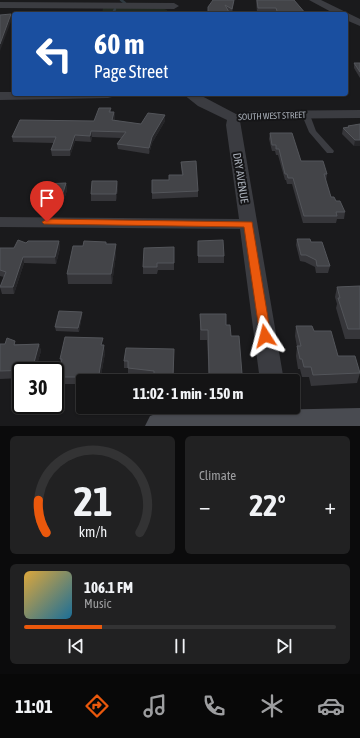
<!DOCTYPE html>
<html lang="en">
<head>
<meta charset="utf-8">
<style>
  body { margin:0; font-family:"Asap Condensed",sans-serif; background:#212122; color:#f1f3f6; height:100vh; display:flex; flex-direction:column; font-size:15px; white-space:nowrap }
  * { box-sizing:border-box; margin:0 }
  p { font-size:13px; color:#9d9ea0 }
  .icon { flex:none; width:22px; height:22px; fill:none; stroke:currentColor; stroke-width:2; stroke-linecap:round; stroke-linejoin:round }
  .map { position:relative; height:426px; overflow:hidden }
  .details { display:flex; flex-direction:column; gap:10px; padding:10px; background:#0b0b0c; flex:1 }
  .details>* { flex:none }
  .hud { position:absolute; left:12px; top:12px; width:336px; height:84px; border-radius:4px; box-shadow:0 1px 3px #0004,0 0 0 1px #333334; background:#1a4fa0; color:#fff; overflow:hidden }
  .speed { position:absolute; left:12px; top:362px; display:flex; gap:8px; font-size:20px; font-weight:700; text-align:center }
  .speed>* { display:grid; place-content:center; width:52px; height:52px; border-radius:50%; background:#141415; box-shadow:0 1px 3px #0004,0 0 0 1px #333334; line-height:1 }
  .speed .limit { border:2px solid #111; border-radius:6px; background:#fff; color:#111 }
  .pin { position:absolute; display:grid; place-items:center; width:34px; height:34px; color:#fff; margin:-41px -17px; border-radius:50% 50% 50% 0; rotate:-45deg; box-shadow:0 0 4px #0007 }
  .pin .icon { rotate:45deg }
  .me { position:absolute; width:44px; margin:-22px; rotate:351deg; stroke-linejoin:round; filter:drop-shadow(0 0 3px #0008) }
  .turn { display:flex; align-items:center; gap:14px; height:84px; padding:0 16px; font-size:18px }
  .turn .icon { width:52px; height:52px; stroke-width:2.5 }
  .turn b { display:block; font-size:28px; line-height:34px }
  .big { font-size:30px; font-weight:700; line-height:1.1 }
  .details .widget { flex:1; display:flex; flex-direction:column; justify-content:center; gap:6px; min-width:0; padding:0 14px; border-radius:6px; background:#212122 }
  .details .dial { align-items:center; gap:0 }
  .dial svg { height:104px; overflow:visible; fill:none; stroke:#333334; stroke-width:7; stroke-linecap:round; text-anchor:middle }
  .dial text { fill:#f1f3f6; stroke:none }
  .song { display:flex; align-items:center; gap:12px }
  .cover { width:48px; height:48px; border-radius:6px; background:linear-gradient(135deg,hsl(40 70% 55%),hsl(200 70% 35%)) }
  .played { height:4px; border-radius:2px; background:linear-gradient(90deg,#ea580c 25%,#333334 25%) }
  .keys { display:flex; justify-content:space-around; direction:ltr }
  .heat { display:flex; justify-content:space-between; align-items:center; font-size:22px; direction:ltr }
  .details .tiles { flex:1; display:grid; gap:10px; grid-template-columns:1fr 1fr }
  .widget:last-child { grid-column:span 2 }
  .trip { position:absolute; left:76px; top:374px; width:224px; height:40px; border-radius:4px; background:#141415; box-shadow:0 1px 3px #0004,0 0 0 1px #333334; font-weight:700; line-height:40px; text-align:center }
  .tab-bar { display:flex; height:64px; justify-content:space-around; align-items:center; background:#080808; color:#9d9ea0 }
  .tab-bar .icon { width:28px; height:28px }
  .tab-bar .current { color:#ea580c }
  .tab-bar b { font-size:18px; color:#f1f3f6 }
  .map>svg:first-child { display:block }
</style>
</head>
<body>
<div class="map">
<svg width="360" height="426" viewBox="0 0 360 426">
  <rect width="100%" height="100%" fill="#1a1a1c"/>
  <path fill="#202821" d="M 103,8 L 162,8 L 167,10 L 168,14 L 102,14 Z"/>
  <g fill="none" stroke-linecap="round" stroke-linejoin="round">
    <path stroke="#2f3a41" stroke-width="2.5" d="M 121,0 L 125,3
      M 115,9 L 114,11 L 118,14"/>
    <path fill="#3b3c41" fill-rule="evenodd" d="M 306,113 L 310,115 L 316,131 L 334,151 L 333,153 L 327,153 L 309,132 L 302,115 Z"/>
    <path fill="#3b3c41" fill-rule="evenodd" d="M 309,0 L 321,0 L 360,19 L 360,26 L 346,20 L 346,14 L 335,14 Z
      M 0,2 L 174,3 L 179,6 L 174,9 L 0,8 Z
      M 0,92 L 14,92 L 14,94 L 114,94 L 112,97 L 108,98 L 0,100 Z
      M 183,94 L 198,94 L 236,114 L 253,111 L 360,110 L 360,118 L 253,119 L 240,121 L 284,381 L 260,381 L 240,229 L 0,227 L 0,217 L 239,219 L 226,125 L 227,120 L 198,106 Z"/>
    <path fill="#494b51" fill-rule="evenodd" d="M 360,408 L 360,426 L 145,426 L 150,416 L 161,412 Z"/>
  </g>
  <path fill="#36363a" d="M 213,0 L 234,0 L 232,14 L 228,11 Z
    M 256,0 L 294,0 L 306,14 L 276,14 L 275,12 L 257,12 Z
    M 354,63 L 360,63 L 360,78 L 354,68 Z
    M 111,108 L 111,112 L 114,112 L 115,118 L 114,121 L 141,124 L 165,115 L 165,121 L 152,143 L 149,154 L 118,149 L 117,144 L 121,138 L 92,137 L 91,142 L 75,141 L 70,156 L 52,156 L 51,150 L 54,143 L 13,142 L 12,137 L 94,121 Z
    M 360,124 L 360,146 L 354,146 L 342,134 L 343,128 L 348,127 L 348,126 Z
    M 270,133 L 301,161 L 327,174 L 326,181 L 331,197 L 336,201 L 345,212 L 344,219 L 337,219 L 336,223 L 303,223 L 292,184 L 287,184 L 286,180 L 285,180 L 278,155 L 276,155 L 275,151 L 272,151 L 269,139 Z
    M 181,162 L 198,191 L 198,197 L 152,199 L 152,193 L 169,180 L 182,175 L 181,167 Z
    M 117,181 L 118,188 L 116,201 L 91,201 L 91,194 Z
    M 66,183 L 67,190 L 63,203 L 40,203 L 39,196 Z
    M 297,239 L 311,242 L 330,266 L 328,273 L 316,273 L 315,267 L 305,262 L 300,261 L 296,245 Z
    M 59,241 L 60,248 L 56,264 L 24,263 L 14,294 L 2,294 L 0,287 L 4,277 L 0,276 L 0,248 L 14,248 L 26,243 Z
    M 198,241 L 224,256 L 224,263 L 198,263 Z
    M 106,242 L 106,244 L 116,254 L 112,284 L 68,284 L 67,274 L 83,246 Z
    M 174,247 L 174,270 L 158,270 L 157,274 L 143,274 L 143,267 Z
    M 360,286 L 360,339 L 345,339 L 336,308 L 337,304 L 335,297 L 337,287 Z
    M 82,312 L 82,315 L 79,332 L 56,331 L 55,327 Z
    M 200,314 L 226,325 L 231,336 L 242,374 L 242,381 L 209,381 L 207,340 L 200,340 Z
    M 296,326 L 314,331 L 338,356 L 360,373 L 357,383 L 311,386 L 309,377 L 302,377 L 300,369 L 298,369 L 296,356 L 297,347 L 295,336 Z
    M 0,344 L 39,344 L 41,351 L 35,371 L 21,371 L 21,378 L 0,379 Z
    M 103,345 L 105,353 L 100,381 L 83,381 L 83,384 L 64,384 L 61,380 L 59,372 L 61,365 L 60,359 Z
    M 174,356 L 173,381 L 154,381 L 154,378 L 128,376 L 128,368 L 124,368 L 124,361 Z"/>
  <path fill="#252528" d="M 11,14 L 12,19 L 0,51 L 0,44 Z
    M 114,112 L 115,118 L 113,126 L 112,120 Z
    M 165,115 L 165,121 L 152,143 L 149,154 L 149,148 L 152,137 Z
    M 91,131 L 92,137 L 91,142 L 90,136 Z
    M 75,135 L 75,141 L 70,156 L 70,150 Z
    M 355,140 L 360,140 L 360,146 L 354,146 Z
    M 117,181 L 118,188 L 116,201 L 116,194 Z
    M 66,183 L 67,190 L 63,203 L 62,196 Z
    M 59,241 L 60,248 L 56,264 L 55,257 Z
    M 116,244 L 116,254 L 112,284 L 111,274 Z
    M 23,257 L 24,263 L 14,294 L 13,287 Z
    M 82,312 L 82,315 L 79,332 L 78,328 Z
    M 39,344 L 41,351 L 35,371 L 32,371 L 32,370 Z
    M 104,345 L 105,353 L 100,381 L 98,381 Z"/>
  <path fill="#434448" stroke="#53555a" d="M 213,0 L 234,0 L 232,9 L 225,5 L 230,14 L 208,14 L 208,7 Z
    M 257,0 L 294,0 L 306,14 L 278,14 L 276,8 L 258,8 Z
    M 11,14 L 0,44 L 0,15 Z
    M 354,63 L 360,63 L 360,72 Z
    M 99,108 L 111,108 L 109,112 L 114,112 L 112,120 L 141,124 L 148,113 L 165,115 L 152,137 L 149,148 L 117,144 L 126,132 L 91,131 L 90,136 L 75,135 L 70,150 L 51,150 L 56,137 L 12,137 L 20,120 L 94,121 Z
    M 360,124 L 360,140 L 355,140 L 343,128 L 349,127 L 348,126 Z
    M 270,133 L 292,133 L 301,161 L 323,161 L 327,174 L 324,174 L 331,197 L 334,197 L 336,201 L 340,201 L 345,212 L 336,212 L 337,216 L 304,216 L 293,178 L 288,178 L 287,174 L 285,174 L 279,149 L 276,149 L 276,145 L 272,145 Z
    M 196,161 L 198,191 L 152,193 L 152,180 L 169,180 L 169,175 L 183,175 L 181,162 Z
    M 92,181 L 117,181 L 116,194 L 91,194 Z
    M 66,183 L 62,196 L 39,196 L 43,184 Z
    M 297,239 L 310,239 L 311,242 L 322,242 L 330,266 L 317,266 L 316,260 L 306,255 L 301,255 Z
    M 18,240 L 26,243 L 28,241 L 59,241 L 55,257 L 23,257 L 13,287 L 0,287 L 6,272 L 0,270 L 0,248 L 14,248 Z
    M 223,240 L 224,256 L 198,256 L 198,241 Z
    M 84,241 L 106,242 L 106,244 L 116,244 L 111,274 L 67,274 L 73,246 L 83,246 Z
    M 174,247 L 174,263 L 157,263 L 157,267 L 143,267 L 144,248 Z
    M 360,286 L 360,329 L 348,329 L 338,298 L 340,298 L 337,287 Z
    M 59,311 L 82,312 L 78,328 L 55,327 Z
    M 200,314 L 226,314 L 226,325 L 230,325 L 231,336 L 239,336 L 242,374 L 209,374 L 208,330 L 201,330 Z
    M 296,326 L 312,326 L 314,331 L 331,331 L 338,356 L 355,356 L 360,373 L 313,375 L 311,367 L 304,367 L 302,359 L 300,359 L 297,346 L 301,346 Z
    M 65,337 L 103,338 L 101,345 L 104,345 L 98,380 L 83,379 L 84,377 L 63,377 L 59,372 L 62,359 L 60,359 Z
    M 7,338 L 15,341 L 14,345 L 39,344 L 32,370 L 0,371 L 0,344 L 5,344 Z
    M 126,348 L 174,349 L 173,377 L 154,377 L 154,371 L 128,368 L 128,361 L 124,361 Z"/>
  <path fill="#ea580c" stroke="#983908" d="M 47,219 L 252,222 L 271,336 L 269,339 L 265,340 L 261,339 L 260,336 L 244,227 L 44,224 L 42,222 Z"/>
  <g text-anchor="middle" stroke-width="4" stroke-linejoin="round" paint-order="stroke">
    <g font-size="9" fill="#acb2bc" stroke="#151517">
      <text transform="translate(272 116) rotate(-2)" y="3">SOUTH WEST STREET</text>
    </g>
    <g font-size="11" fill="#acb2bc" stroke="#151517">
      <text transform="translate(241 178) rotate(81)" y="4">DRY AVENUE</text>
    </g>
  </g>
</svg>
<div class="speed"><div class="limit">30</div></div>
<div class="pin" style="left:47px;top:222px;background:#d93025"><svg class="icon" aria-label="arrive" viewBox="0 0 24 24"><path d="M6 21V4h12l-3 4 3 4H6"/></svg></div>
<svg class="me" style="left:265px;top:336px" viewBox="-20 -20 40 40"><path d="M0-17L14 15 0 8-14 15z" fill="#ea580c" stroke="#fff" stroke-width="4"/></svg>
<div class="trip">11:02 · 1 min · 150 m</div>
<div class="hud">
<div class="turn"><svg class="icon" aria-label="left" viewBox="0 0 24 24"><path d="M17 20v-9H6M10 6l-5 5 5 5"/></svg><div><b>60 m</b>Page Street</div></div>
</div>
</div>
<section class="details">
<div class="tiles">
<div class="widget dial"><svg viewBox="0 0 100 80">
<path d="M14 69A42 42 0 1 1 86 69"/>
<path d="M14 69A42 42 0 0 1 8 44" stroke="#ea580c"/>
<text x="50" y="56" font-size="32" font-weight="700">21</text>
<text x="50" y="72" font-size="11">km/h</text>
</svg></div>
<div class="widget"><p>Climate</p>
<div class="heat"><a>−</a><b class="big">22°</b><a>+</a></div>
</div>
<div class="widget">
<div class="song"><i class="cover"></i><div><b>106.1 FM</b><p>Music</p></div></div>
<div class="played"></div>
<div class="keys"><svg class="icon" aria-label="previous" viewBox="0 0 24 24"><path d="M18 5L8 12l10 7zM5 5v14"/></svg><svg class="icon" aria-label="pause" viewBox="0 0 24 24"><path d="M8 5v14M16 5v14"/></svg><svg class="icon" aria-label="next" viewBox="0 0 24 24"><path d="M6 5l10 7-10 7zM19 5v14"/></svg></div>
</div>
</div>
</section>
<nav class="tab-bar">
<b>11:01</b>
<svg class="icon current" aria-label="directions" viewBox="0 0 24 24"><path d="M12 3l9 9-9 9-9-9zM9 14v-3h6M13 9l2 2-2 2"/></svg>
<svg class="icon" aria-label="music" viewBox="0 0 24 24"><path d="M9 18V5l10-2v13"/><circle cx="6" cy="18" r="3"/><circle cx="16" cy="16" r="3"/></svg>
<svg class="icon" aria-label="phone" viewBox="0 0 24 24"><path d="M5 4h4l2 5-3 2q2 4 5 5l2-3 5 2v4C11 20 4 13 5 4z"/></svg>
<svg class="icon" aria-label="climate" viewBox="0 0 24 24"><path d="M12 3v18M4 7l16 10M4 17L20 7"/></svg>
<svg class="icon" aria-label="car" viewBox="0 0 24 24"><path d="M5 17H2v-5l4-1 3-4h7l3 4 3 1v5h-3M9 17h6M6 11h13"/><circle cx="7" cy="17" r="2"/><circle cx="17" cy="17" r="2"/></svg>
</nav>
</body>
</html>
